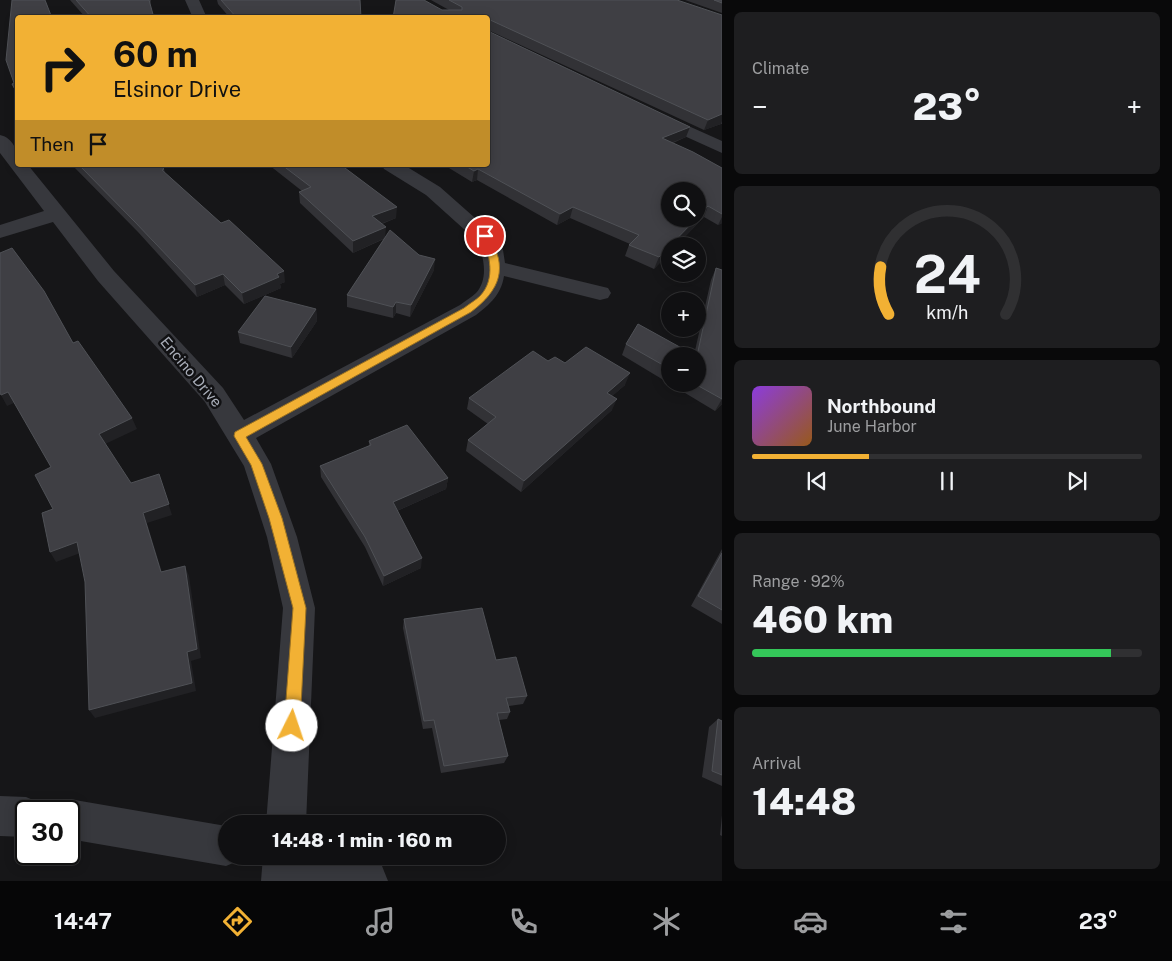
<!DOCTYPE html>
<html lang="en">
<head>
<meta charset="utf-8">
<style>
  body { margin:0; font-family:"Public Sans",sans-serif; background:#1e1e20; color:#f1f3f6; height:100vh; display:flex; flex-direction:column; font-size:19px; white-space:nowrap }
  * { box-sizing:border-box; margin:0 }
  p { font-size:16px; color:#9c9d9f }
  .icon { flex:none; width:28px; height:28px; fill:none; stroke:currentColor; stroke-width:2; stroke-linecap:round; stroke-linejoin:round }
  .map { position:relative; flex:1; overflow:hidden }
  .sheet { display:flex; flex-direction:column; gap:12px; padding:12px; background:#09090a; width:450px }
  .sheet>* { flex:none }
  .hud { position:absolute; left:15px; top:15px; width:475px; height:152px; border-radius:5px; box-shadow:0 2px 12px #0003,0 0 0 1px #303032; background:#f2b134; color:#111; overflow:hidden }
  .tools { position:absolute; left:661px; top:182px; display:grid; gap:10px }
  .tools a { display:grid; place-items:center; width:45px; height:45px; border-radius:50%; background:#101012; box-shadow:0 2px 12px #0003,0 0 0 1px #303032; font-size:25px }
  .speed { position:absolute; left:15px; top:800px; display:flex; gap:10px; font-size:25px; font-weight:700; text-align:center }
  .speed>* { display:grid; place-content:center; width:65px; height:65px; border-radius:50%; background:#101012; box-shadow:0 2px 12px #0003,0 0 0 1px #303032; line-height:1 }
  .speed .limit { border:2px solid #111; border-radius:8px; background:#fff; color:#111 }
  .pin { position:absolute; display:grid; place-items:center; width:42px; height:42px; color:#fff; margin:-21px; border:2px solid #fff; border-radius:50%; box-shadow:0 1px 5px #0007 }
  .me { position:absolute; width:55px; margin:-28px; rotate:4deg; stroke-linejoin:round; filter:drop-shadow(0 0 4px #0008) }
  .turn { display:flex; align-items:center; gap:18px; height:105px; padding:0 15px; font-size:22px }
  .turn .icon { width:65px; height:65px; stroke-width:2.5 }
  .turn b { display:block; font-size:35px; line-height:42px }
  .then { display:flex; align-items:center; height:48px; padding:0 15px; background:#0003; gap:10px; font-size:19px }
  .big { font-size:38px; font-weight:800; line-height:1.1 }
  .sheet .card { flex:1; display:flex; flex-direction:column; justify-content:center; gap:8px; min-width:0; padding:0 18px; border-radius:8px; background:#1e1e20 }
  .sheet .dial { align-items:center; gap:0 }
  .dial svg { height:130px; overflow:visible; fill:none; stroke:#303032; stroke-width:7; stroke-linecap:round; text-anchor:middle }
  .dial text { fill:#f1f3f6; stroke:none }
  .song { display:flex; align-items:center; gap:15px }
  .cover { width:60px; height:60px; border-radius:8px; background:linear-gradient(135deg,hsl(270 70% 55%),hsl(30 70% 35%)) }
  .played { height:5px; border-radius:2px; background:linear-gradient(90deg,#f2b134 30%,#303032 30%) }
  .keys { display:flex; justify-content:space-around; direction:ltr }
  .heat { display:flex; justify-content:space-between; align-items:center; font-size:28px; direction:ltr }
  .charge { height:8px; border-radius:4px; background:linear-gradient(90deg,#34c759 92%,#303032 0) }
  .trip { position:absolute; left:218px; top:815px; width:288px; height:50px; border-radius:25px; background:#101012; box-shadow:0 2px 12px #0003,0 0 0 1px #303032; font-weight:800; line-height:50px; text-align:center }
  .menu { display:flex; height:80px; justify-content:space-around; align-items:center; background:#060607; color:#9c9d9f }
  .menu .icon { width:35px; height:35px }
  .menu .selected { color:#f2b134 }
  .menu b { font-size:22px; color:#f1f3f6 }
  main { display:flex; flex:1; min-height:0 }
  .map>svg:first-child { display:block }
</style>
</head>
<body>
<main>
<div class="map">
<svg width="722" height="881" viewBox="0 0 722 881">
  <rect width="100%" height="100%" fill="#161618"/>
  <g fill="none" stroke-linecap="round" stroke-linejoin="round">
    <path fill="#37383d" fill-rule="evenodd" d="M 185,0 L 199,0 L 207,18 L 193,18 Z
      M 655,111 L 722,141 L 722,153 L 649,120 L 647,116 L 649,112 Z
      M 0,135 C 14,138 18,152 18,165 L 28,165 L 114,271 L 223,388 L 244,420 L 460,305 C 465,301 472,297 476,293 C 489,279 484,255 476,240 L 426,195 L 384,169 L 382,165 L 404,165 L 440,187 L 492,233 L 503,250 L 505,263 L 608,288 L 611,293 L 608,298 L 600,300 L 504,276 C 501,295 490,304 476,315 L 256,438 L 271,464 L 297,537 L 315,608 L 306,824 L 266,824 L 283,608 L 267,537 L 244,466 L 205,402 L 98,281 L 53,222 L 0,238 L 0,225 L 44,211 L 0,153 Z
      M 0,796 L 26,797 L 40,803 L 44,811 L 26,811 L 26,837 L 0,836 Z
      M 69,799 L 226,826 L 226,856 L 242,856 L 240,860 L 226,866 L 69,839 L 69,811 L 52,811 L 55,805 Z
      M 263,856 L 354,856 L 382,866 L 388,881 L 261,881 Z"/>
  </g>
  <path fill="#323236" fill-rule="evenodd" d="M 70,0 L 151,0 L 150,5 L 154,18 L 86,18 Z
    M 217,0 L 360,0 L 361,18 L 230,18 L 218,4 Z
    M 431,0 L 677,0 L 722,15 L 722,124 L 721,124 L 704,130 L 488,30 L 488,31 L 686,137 L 673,143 L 722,168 L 722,223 L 718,225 L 704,217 L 676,246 L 670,246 L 670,252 L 654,269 L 625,256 L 629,245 L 630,244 L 570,218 L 557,225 L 477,180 L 472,182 L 444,165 L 488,165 L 442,10 L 449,10 Z
    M 685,0 L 722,0 L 722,13 Z
    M 72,165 L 160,165 L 164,169 L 165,173 L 285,282 L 280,284 L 281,288 L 244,304 L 225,285 L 197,297 L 138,232 Z
    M 269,165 L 341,165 L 396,218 L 382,224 L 385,237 L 434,270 L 410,317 L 396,313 L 393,318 L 347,307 L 347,295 L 384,239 L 353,253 L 300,203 L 299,192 L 302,191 Z
    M 716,268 L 722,270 L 722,404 L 715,411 L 622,355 L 626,344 L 694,355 L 711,280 ZM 670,356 L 698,384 L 670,384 Z
    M 316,309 L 317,321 L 292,358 L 240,343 L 238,332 Z
    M 565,363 L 625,385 L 612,396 L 612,410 L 521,492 L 466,451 L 468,440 L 488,424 L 467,409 L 469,398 Z
    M 369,441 L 448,478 L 446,489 L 397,511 L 421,568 L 383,586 L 365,547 L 321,477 L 320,466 L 369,446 Z
    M 722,549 L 722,624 L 691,606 Z
    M 404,619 L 496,660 L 527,696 L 523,704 L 509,706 L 510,712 L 507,719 L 499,720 L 508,756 L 504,763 L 441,773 L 432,728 L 423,729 L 403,628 Z
    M 718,719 L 722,721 L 722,786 L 702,777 L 709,727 Z
    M 722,815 L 722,836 L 720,835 Z"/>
  <path fill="#212124" d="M 722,114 L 722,121 L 721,124 L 704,130 L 708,120 Z
    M 690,127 L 686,137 L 658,148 L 662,138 Z
    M 478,169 L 477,180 L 472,182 L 474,171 Z
    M 708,206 L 704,217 L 676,246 L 670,246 L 670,252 L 654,269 L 659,257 L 696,219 L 698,219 L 698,217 Z
    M 397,207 L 396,218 L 372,227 L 372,216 Z
    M 573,207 L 570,218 L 557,225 L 560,214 Z
    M 722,217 L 722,223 L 718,225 Z
    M 386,227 L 385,238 L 353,253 L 353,241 Z
    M 435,259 L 434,270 L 410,317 L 411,305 Z
    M 284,271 L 285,282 L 280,284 L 281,288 L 244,304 L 242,293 Z
    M 223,274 L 225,285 L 197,297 L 195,285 Z
    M 396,302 L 396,313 L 393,318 L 393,307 Z
    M 316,309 L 317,321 L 292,358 L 291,347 Z
    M 630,373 L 625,385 L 603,404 L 607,393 Z
    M 8,392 L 14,403 L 7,406 L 1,395 Z
    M 617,399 L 612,410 L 521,492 L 524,481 Z
    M 722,399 L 722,404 L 715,411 Z
    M 132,418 L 137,429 L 103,445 L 99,434 Z
    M 159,474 L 172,515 L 147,523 L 165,582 L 161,572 L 143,513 Z
    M 448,478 L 446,489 L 392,513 L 393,502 Z
    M 77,542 L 83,552 L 56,562 L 50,552 Z
    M 422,558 L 421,568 L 383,586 L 384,576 Z
    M 185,566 L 189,576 L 201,658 L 191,661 L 196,691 L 95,718 L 89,710 L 187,652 Z"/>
  <path fill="#3f3f44" stroke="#4f5156" d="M 12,0 L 45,0 L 52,18 L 18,18 L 18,95 L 12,84 L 14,83 L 6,60 Z
    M 76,0 L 149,0 L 154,18 L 92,18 Z
    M 221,0 L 360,0 L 361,18 L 237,18 Z
    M 396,0 L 424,0 L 442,10 L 462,10 L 462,7 L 449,0 L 677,0 L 722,15 L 722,114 L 708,120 L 488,19 L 488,31 L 690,127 L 662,138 L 693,152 L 722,168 L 722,214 L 708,206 L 698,217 L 698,191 L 670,191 L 670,219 L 696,219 L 659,257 L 629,245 L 639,235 L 573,207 L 560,214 L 478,169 L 474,171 L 464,165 L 488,165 L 488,18 L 393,18 Z
    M 714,0 L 722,0 L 722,3 Z
    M 79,165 L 160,165 L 164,169 L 162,170 L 221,223 L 229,220 L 284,271 L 277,274 L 279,277 L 242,293 L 223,274 L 195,285 L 134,221 Z
    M 282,165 L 341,165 L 397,207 L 372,216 L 386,227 L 353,241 L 299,192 L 311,187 Z
    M 390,230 L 419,255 L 435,259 L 411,305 L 396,302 L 393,307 L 347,295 Z
    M 12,248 L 44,291 L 73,343 L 78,341 L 132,418 L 99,434 L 131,483 L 159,474 L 169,504 L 143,513 L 161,572 L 185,566 L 197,649 L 187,652 L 192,683 L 89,710 L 85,582 L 77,542 L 50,552 L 42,513 L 53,509 L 35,475 L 51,467 L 8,392 L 1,395 L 0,393 L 0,253 Z
    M 716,268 L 722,270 L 722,399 L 695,384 L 698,384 L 698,356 L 697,356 Z
    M 265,296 L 316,309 L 291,347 L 238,332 Z
    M 638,324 L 696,356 L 670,356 L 670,369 L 626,344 Z
    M 586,347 L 630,373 L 607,393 L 617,399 L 524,481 L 468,440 L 496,417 L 469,398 L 533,351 L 548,361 L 555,357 L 565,363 Z
    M 407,425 L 448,478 L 393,502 L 422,558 L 384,576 L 365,537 L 320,466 L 371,445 L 369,441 Z
    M 722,553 L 722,610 L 698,596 Z
    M 482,608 L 496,660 L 516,657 L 527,696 L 506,698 L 510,712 L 497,713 L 508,756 L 444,766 L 434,720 L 424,721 L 404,619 Z
    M 718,719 L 722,721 L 722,775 L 712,771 Z"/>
  <path fill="#f2b134" stroke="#9d7322" d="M 485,234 L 488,235 C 509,268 500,290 471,312 L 246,437 L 262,464 L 282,518 L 306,608 L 300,726 L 297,731 L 292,733 L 287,731 L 284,726 L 293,608 L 269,518 L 251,465 L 234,436 L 235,432 L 464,308 C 469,304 476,300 480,296 C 496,279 490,254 481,236 Z"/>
  <g text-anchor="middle" stroke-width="5" stroke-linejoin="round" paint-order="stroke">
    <g font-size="15" fill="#a8adb8" stroke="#111113">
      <text transform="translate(191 372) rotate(50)" y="5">Encino Drive</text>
    </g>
  </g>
</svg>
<div class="tools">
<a><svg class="icon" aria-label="search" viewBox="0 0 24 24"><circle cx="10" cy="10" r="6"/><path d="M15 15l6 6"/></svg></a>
<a><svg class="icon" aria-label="layers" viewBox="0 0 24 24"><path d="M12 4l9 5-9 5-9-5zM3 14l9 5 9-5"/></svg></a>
<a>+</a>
<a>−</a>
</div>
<div class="speed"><div class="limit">30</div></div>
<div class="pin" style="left:485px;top:236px;background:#d93025"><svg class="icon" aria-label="arrive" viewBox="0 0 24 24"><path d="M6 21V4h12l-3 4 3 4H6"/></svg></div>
<svg class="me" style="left:292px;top:726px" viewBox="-20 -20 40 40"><circle r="19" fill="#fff"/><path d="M0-13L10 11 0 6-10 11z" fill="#f2b134"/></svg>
<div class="trip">14:48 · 1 min · 160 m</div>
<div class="hud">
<div class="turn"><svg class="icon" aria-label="right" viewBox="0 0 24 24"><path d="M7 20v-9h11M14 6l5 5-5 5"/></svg><div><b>60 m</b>Elsinor Drive</div></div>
<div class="then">Then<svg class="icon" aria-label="arrive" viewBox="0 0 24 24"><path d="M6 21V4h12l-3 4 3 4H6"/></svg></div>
</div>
</div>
<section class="sheet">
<div class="card"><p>Climate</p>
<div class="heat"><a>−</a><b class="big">23°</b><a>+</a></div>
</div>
<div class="card dial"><svg viewBox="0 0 100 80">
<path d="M14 69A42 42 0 1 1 86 69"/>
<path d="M14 69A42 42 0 0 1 9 40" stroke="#f2b134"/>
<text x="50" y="56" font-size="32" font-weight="700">24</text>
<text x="50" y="72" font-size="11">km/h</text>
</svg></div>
<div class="card">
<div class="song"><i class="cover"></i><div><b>Northbound</b><p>June Harbor</p></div></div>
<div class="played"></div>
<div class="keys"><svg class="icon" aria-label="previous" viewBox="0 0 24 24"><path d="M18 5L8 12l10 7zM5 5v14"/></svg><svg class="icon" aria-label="pause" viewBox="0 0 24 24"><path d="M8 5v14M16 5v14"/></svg><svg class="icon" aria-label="next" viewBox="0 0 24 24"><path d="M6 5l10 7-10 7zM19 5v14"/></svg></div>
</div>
<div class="card"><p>Range · 92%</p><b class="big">460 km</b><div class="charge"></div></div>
<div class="card"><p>Arrival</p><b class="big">14:48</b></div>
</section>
</main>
<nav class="menu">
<b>14:47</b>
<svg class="icon selected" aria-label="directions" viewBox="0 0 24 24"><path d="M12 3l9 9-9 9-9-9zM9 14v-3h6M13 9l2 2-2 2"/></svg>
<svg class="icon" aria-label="music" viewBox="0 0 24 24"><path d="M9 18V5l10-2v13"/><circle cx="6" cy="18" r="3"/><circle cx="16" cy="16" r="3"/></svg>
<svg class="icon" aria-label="phone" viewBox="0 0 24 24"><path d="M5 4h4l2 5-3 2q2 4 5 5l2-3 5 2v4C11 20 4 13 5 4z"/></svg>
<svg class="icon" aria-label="climate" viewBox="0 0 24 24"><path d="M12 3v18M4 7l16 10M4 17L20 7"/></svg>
<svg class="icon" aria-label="car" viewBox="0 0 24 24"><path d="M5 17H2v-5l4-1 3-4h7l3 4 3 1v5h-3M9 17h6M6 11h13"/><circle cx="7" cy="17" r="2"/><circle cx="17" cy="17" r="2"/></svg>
<svg class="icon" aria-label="filters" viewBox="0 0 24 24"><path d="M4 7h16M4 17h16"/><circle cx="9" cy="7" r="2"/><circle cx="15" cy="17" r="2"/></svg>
<b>23°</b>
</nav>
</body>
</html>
